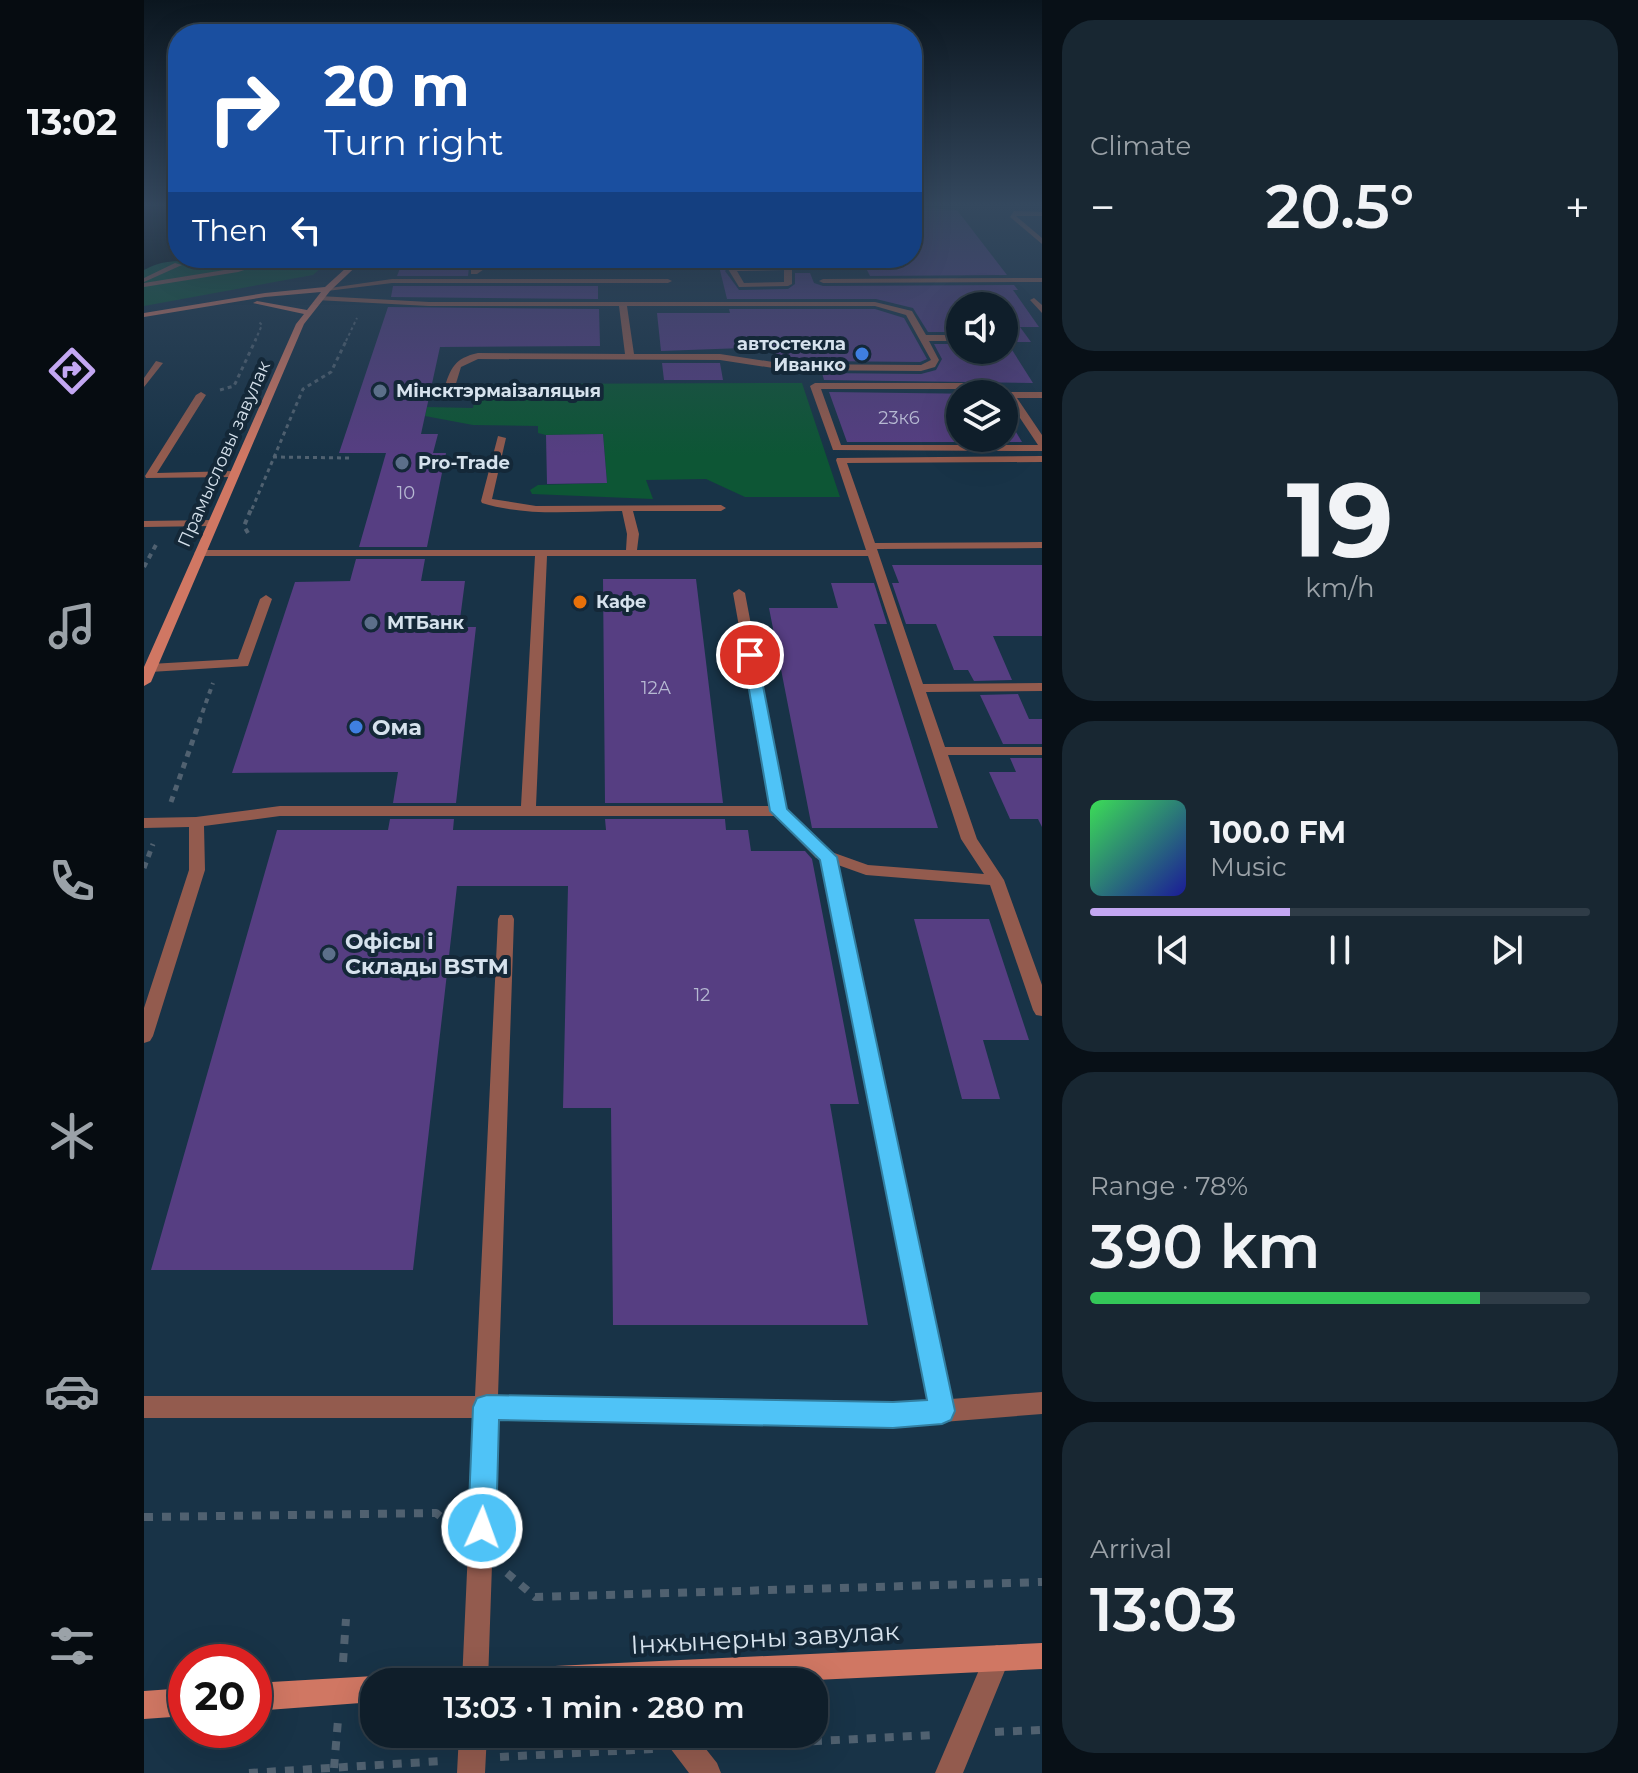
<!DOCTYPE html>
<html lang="en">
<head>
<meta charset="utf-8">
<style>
  body { margin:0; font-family:Montserrat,sans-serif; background:#182732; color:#f1f3f6; height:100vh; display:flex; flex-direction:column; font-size:30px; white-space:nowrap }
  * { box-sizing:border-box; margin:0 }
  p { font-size:26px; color:#9ba2a8 }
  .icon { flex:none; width:44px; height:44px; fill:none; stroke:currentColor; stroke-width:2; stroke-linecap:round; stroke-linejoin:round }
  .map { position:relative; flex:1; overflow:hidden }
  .details { display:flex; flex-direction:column; gap:20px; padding:20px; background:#081017; width:596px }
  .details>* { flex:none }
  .top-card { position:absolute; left:24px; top:24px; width:754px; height:244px; border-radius:32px; box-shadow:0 8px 32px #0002,0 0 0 2px #2f3c47; background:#1a4fa0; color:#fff; overflow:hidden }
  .controls { position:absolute; left:802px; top:292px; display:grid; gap:16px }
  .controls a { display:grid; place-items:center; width:72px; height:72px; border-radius:50%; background:#0f1e2a; box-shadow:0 8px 32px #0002,0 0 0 2px #2f3c47; font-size:40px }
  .speed { position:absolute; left:24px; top:1644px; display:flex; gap:16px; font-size:40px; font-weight:700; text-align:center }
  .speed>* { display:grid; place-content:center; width:104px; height:104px; border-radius:50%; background:#0f1e2a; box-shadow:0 8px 32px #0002,0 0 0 2px #2f3c47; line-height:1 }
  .speed .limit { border:12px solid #d22; background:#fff; color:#111 }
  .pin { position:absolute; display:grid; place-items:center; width:68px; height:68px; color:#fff; margin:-34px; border:4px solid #fff; border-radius:50%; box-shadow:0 2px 8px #0007 }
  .me { position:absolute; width:88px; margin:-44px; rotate:2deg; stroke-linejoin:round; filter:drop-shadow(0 0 6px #0008) }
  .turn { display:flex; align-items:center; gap:28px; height:168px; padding:0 24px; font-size:36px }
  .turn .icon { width:104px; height:104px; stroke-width:2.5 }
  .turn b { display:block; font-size:56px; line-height:68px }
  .then { display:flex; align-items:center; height:76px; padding:0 24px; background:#0003; gap:16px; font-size:30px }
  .big { font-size:60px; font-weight:600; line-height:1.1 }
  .details .card { flex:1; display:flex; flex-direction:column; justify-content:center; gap:12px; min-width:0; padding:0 28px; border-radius:32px; background:#182732 }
  .details .dial { align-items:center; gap:0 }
  .dial b { font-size:104px; line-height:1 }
  .song { display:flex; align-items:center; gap:24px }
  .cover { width:96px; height:96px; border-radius:12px; background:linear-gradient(135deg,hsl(130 70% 55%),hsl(240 70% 35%)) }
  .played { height:8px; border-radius:4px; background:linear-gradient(90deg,#c3a7f2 40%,#2f3c47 40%) }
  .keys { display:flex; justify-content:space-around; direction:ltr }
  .heat { display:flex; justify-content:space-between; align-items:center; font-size:44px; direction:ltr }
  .charge { height:12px; border-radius:6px; background:linear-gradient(90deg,#34c759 78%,#2f3c47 0) }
  .trip { position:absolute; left:216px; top:1668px; width:468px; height:80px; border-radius:32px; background:#0f1e2a; box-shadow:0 8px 32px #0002,0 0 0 2px #2f3c47; font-weight:600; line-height:80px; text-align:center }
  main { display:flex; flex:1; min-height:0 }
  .menu { display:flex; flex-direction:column; width:144px; justify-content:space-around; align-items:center; background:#060c11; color:#9ba2a8 }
  .menu .icon { width:56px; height:56px }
  .menu .active { color:#c3a7f2 }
  .menu b { font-size:36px; color:#f1f3f6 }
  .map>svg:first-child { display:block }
</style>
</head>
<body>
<main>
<nav class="menu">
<b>13:02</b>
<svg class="icon active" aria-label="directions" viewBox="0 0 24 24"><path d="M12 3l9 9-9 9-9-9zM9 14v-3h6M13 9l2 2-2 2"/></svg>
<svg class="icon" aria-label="music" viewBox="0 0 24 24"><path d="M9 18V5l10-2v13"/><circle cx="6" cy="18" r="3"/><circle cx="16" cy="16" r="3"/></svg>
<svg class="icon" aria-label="phone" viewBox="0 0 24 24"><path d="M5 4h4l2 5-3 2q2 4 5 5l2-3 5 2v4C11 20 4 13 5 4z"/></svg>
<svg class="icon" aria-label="climate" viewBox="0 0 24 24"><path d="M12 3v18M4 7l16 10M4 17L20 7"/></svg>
<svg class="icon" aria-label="car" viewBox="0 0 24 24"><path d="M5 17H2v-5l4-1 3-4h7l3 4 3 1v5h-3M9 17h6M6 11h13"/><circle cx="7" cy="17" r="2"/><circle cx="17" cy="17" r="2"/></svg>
<svg class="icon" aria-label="filters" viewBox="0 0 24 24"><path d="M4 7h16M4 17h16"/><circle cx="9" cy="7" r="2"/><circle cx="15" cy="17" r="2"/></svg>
</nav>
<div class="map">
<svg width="898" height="1773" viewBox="0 0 898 1773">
  <rect width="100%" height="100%" fill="#142838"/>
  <path fill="#183347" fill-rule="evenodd" d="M 0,207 L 34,207 L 34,258 L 768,258 L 768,207 L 898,207 L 898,1773 L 0,1773 ZM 816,306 L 860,306 L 860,350 L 816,350 ZM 816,394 L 860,394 L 860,438 L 816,438 ZM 42,1662 L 110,1662 L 110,1730 L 42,1730 ZM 230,1682 L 670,1682 L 670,1734 L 230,1734 Z"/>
  <path fill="#0d5635" d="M 0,207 L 34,207 L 34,258 L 188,258 L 169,275 L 0,306 Z
    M 658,383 L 696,497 L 601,497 L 562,479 L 502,480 L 509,499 L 388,494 L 386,490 L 394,485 L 463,483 L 459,434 L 402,435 L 394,433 L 394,426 L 329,425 L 281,416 L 283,407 L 329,408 L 334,384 Z"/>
  <path fill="#020e0f" d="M 0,207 L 34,207 L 34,258 L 115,258 C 67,279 42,247 0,270 Z"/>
  <path fill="#563e82" d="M 768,207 L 813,210 L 863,275 L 726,276 L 717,258 L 768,258 Z
    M 260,258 L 339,258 L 325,267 L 324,276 L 253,276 Z
    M 573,258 L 660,258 L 662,263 L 587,264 L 581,271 L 595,290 L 644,289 L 651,284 L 651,273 L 666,273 L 670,283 L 679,286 L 870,285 L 874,290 L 869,290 L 895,327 L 876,327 L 887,342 L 863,342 L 889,383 L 680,380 L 678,373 L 777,374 L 792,370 L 798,359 L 790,344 L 816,344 L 816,350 L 860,350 L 860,306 L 816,306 L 816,332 L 784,332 L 769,308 L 732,299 L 583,299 Z
    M 249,286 L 454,286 L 454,299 L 247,297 Z
    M 244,307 L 455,309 L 456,346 L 296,347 L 277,434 L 294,434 L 289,453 L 302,453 L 283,547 L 215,547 L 242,453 L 195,453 Z
    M 585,309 L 731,309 L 760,318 L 783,359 L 776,362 L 673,361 L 672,358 L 633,358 L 630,347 L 517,351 L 513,313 L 586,313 Z
    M 518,363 L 576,363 L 579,380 L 520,380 Z
    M 685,392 L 840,394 L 816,394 L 816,438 L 860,438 L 860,412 L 878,442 L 703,442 Z
    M 459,434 L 463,483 L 403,484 L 402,435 Z
    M 212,559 L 281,559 L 277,581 L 321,581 L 315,627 L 332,627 L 312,803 L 249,803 L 254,772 L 88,773 L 151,582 L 206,581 Z
    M 748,565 L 898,565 L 898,636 L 849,636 L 868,680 L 830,681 L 824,670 L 810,670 L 792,624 L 762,624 L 748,583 L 755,583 Z
    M 459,579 L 552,579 L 579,803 L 461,803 Z
    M 687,583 L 730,583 L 743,624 L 730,624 L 794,828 L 668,828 L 625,608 L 694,608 Z
    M 874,694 L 885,719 L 898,719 L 898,744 L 859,744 L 836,695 Z
    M 866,758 L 898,758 L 898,827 L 894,819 L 866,819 L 845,772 L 872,772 Z
    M 246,819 L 310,819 L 309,830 L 462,830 L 461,819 L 581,819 L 582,830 L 604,830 L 607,851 L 661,851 L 668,859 L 715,1104 L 686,1104 L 724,1325 L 469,1325 L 467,1108 L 419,1108 L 424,886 L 313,886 L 269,1270 L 7,1270 L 133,830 L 244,830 Z
    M 770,919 L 845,919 L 885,1040 L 839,1040 L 856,1099 L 818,1099 Z"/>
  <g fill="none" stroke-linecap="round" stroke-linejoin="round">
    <path stroke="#506170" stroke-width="2" stroke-dasharray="3 3" stroke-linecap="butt" d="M 111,341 L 118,325 L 115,322
      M 202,341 L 213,318"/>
    <path stroke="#506170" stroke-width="3" stroke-dasharray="4 4" stroke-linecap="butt" d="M 76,390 L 90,386 L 112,339
      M 129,457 L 206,458
      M 108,509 L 159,389 L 187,372 L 203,339"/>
    <path stroke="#506170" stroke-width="4" stroke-dasharray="5 5" stroke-linecap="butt" d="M 104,533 L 100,526 L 108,507
      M 0,567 L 13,543
      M 55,722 L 69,683"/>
    <path stroke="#506170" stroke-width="5" stroke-dasharray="6 6" stroke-linecap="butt" d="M 27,802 L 56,720
      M 0,868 L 9,844"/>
    <path stroke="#506170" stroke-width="8" stroke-dasharray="9 9" stroke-linecap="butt" d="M 0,1517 L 292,1513 L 310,1527
      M 363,1573 L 391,1597 L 898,1582
      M 199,1662 L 202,1619
      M 851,1732 L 898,1730
      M 579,1746 L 789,1735
      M 356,1757 L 509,1749
      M 190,1768 L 194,1720
      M 105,1773 L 298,1761"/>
    <path fill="#935b4e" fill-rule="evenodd" d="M 870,211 L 898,212 L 898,216 L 872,216 L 898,238 L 898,244 L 866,217 Z
      M 126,258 L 138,258 L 94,272 L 0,287 L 0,283 L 93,268 Z
      M 347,258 L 356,258 L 333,274 L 327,274 L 327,270 Z
      M 392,258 L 400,258 L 393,267 L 387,267 Z
      M 485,258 L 493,258 L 494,266 L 529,266 L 533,268 L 529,270 L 491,270 L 487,268 Z
      M 687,258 L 695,258 L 698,269 L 648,270 L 648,284 L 644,286 L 595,287 L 584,269 L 588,267 L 690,265 ZM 640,270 L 640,282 L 600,283 L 593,271 Z
      M 31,263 L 38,265 L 0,282 L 0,278 Z
      M 898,278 L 898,282 L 679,283 L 675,281 L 679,279 Z
      M 248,279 L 524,279 L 528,281 L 524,283 L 248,283 L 183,291 L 179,289 Z
      M 175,296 L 285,302 L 731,302 L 768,311 L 782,335 L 816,335 L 816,341 L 785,341 L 795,360 L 791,367 L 777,371 L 642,370 L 576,360 L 334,359 L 317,367 L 310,390 L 305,393 L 300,390 C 306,368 311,358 334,353 L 481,354 L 475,306 L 285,306 L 172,300 ZM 483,306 L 731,306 L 762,315 L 787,360 L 777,365 L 642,364 L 576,354 L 490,354 Z
      M 890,298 L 898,305 L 898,313 L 886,300 Z
      M 12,361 L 19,363 L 0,387 L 0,378 Z
      M 671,383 L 827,383 L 867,392 L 898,392 L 898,398 L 873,398 L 898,435 L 898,451 L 689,450 L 666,386 ZM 677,389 L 827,389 L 860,394 L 894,445 L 697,445 Z
      M 57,392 L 62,395 L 13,473 L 90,471 L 95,474 L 90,477 L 2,478 L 1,476 L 52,395 Z
      M 354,436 L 362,438 L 348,499 L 392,506 L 577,505 L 582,508 L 577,511 L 489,511 L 495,534 L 493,550 L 722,550 L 692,460 L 693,458 L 898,456 L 898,462 L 703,463 L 731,543 L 898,542 L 898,548 L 733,549 L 779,684 L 898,683 L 898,691 L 782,692 L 801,747 L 898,747 L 898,755 L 804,755 L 833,839 L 860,880 L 898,985 L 898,1016 L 892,1015 L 889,1010 L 846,885 L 722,875 L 694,865 L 807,1399 L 898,1392 L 898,1414 L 749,1426 L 353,1418 L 344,1682 L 318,1682 L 330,1418 L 0,1418 L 0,1396 L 331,1396 L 354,919 L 356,915 L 368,915 L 370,919 L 354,1396 L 749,1404 L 784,1401 L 677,859 L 672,858 L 631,816 L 136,816 L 60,826 L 61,870 L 9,1036 L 6,1041 L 0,1043 L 0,1008 L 45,870 L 45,827 L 0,828 L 0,818 L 52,817 L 136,806 L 377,806 L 391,556 L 56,556 L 50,553 L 56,550 L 482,550 L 483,534 L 478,511 C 431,511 384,517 338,503 L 337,501 ZM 403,556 L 724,556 L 817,839 L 840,874 L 724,865 L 682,850 L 642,810 L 601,593 L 595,589 L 589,593 L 627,806 L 392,806 Z
      M 0,521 L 68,520 L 74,523 L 68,526 L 0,527 Z
      M 122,595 L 128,599 L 104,666 L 6,672 L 0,669 L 6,664 L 94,659 L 116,599 Z
      M 853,1645 L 862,1649 L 866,1658 L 819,1773 L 791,1773 L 844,1649 Z
      M 315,1734 L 343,1734 L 341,1773 L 313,1773 Z
      M 519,1734 L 550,1734 L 573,1763 L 577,1773 L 545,1773 L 523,1744 Z"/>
    <path fill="#d07763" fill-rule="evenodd" d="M 213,258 L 221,258 L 186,291 L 160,324 L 7,682 L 0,686 L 0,667 L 152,324 L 160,314 L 109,303 L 113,301 L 163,310 L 177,292 L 121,297 L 0,317 L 0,313 L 121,293 L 181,287 Z
      M 898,1643 L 898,1669 L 630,1682 L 333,1682 L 336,1672 L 346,1669 Z
      M 230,1676 L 241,1682 L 230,1682 L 230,1702 L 110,1711 L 110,1683 Z
      M 42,1688 L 42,1716 L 0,1719 L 0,1691 Z"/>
  </g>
  <linearGradient id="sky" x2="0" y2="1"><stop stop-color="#0b161f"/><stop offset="0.45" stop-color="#34485e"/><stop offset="1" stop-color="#34485e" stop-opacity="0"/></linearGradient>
  <rect width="898" height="456" fill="url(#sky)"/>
  <path fill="#4fc3f7" stroke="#337fa1" stroke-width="2" d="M 606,651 L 613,655 L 643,809 L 693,857 L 811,1411 L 807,1420 L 798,1424 L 749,1428 L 355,1420 L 352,1528 L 348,1538 L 338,1542 L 328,1538 L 324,1528 L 329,1407 L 333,1398 L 343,1395 L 749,1402 L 783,1400 L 676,860 L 626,811 L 599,655 Z"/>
  <g fill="#3f7fe0" stroke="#142838" stroke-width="3">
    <circle cx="718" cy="354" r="8"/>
    <circle cx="212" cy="727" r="8"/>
  </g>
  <g fill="#5c6f8a" stroke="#142838" stroke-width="3">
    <circle cx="236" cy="391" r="8"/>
    <circle cx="258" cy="463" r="8"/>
    <circle cx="227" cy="623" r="8"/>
    <circle cx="185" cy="954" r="8"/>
  </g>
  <circle fill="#e8710a" stroke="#142838" stroke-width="3" cx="436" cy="602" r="8"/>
  <g text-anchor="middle" stroke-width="8" stroke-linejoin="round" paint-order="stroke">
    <g font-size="18" font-weight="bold" fill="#d6e2ed" stroke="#142838" text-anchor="start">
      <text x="702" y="350" text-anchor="end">автостекла<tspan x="702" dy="21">Иванко</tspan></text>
      <text x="252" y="397">Мінсктэрмаізаляцыя</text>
      <text x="274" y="469">Pro-Trade</text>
      <text x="452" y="608">Кафе</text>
      <text x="243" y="629">МТБанк</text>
    </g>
    <g font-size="18" fill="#b6b9d2">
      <text x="755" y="424">23к6</text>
      <text x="262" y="499">10</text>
      <text x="512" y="694">12А</text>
      <text x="558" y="1001">12</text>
    </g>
    <g font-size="18" fill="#d6e2ed" stroke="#142838">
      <text transform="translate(80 454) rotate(-66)" y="6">Прамысловы завулак</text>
    </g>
    <g font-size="22" font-weight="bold" fill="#d6e2ed" stroke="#142838" text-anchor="start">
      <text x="228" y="735">Ома</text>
      <text x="201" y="949">Офісы і<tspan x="201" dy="25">Склады BSTM</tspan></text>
    </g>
    <g font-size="26" fill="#d6e2ed" stroke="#142838">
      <text transform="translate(621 1638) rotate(-3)" y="9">Інжынерны завулак</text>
    </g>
  </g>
</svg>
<div class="controls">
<a><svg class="icon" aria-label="sound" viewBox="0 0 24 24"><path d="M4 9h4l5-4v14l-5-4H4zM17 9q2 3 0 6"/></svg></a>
<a><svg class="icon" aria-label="layers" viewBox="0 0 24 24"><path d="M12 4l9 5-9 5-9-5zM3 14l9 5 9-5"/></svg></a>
</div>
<div class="speed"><div class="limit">20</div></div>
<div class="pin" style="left:606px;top:655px;background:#d93025"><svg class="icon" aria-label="arrive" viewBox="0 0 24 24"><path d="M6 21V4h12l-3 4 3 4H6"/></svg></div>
<svg class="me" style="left:338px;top:1528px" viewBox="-20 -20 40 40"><circle r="17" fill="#4fc3f7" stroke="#fff" stroke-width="3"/><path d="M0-11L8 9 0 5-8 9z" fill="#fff"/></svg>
<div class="trip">13:03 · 1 min · 280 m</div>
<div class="top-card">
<div class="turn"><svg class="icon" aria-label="right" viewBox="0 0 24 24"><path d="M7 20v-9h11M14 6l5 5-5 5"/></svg><div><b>20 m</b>Turn right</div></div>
<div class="then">Then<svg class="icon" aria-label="left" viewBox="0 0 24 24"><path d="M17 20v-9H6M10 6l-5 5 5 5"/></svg></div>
</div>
</div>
<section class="details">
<div class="card"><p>Climate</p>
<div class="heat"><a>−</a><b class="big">20.5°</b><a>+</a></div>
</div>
<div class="card dial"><b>19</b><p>km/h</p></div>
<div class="card">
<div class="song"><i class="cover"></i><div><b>100.0 FM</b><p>Music</p></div></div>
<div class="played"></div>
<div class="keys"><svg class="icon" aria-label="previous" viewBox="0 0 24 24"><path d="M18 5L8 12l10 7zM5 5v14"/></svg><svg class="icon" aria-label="pause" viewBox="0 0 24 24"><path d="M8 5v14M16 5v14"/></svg><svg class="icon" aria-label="next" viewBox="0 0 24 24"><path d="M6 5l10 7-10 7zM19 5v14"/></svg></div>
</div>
<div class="card"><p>Range · 78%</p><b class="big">390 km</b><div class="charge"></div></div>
<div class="card"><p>Arrival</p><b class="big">13:03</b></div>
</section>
</main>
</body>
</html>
